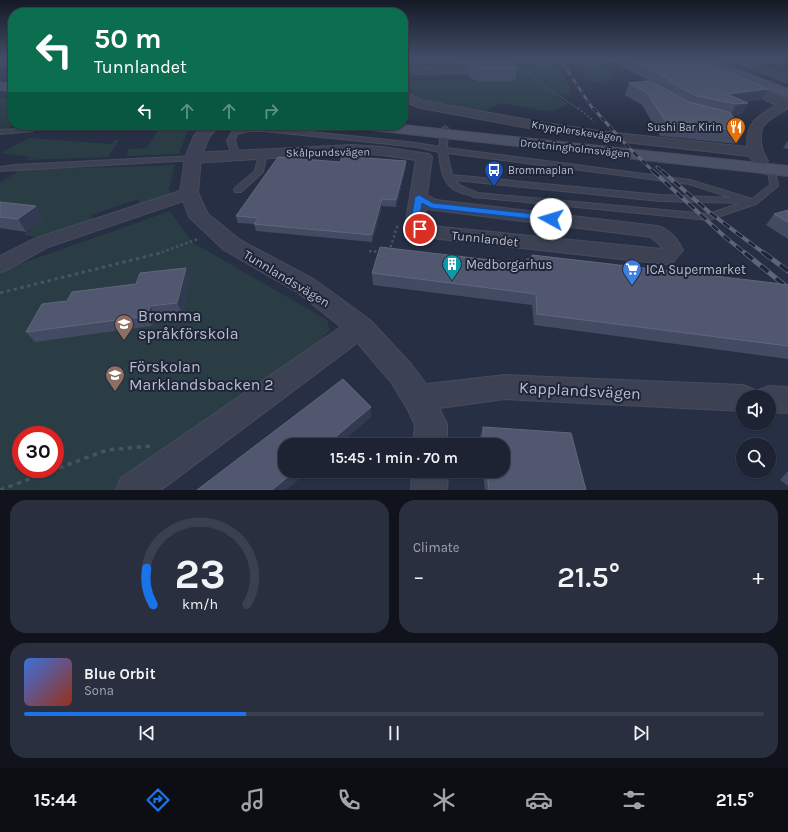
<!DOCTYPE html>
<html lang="en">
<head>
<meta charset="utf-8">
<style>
  body { margin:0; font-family:Karla,sans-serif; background:#2a2f3f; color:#f1f3f6; height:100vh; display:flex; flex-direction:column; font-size:15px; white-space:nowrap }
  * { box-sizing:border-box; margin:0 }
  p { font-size:13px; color:#a0a4ac }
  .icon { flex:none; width:22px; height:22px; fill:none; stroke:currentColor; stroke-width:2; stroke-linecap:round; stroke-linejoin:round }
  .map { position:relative; height:490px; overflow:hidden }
  .sheet { display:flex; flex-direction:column; gap:10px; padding:10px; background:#10131c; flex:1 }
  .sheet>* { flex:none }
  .hud { position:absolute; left:8px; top:8px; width:400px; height:122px; border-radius:16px; box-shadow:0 1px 3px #0004,0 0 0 1px #3b404e; background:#0b6e4f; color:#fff; overflow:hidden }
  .controls { position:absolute; left:736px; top:390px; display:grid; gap:8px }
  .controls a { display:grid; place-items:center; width:40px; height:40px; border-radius:50%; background:#1d2333; box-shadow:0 1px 3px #0004,0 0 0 1px #3b404e; font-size:20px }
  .speed { position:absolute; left:12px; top:426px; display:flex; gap:8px; font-size:20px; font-weight:700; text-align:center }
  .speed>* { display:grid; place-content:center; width:52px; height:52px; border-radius:50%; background:#1d2333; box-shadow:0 1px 3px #0004,0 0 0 1px #3b404e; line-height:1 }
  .speed .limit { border:6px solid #d22; background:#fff; color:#111 }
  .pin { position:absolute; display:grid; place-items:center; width:34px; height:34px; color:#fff; margin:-17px; border:2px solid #fff; border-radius:50%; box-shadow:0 1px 4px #0007 }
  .me { position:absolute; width:44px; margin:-22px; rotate:276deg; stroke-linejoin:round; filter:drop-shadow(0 0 3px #0008) }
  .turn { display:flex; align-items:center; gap:14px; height:84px; padding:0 20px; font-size:18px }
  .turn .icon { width:52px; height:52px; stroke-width:2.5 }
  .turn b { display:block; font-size:28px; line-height:34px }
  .lanes { display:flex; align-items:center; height:38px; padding:0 20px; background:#0003; justify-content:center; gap:20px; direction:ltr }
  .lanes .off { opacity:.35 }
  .big { font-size:30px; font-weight:600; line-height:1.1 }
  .sheet .tile { flex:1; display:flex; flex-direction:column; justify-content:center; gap:6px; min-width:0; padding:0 14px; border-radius:16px; background:#2a2f3f }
  .sheet .dial { align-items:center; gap:0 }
  .dial svg { height:104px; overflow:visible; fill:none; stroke:#3b404e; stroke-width:7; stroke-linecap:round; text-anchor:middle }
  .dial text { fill:#f1f3f6; stroke:none }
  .song { display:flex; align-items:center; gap:12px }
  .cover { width:48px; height:48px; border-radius:6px; background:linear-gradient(135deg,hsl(220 70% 55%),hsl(10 70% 35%)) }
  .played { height:4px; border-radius:2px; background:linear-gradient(90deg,#1a73e8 30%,#3b404e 30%) }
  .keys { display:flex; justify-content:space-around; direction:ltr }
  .heat { display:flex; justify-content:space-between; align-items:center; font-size:22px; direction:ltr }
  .sheet .tiles { flex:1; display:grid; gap:10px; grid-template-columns:1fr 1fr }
  .tile:last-child { grid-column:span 2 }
  .trip { position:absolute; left:278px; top:438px; width:232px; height:40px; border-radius:16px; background:#1d2333; box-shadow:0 1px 3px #0004,0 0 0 1px #3b404e; font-weight:600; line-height:40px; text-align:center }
  .menu { display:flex; height:64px; justify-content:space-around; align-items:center; background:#0c0e14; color:#a0a4ac }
  .menu .icon { width:28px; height:28px }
  .menu .on { color:#1a73e8 }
  .menu b { font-size:18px; color:#f1f3f6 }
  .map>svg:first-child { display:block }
</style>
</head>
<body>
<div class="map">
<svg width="788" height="490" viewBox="0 0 788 490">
  <rect width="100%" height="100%" fill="#272f44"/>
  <path fill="#2a3d45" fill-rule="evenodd" d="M 404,58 L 446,58 L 455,62 L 454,68 C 434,68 421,71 404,58 Z
    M 529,58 L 551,58 L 569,85 L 570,93 L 555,96 L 568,104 L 551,112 L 500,103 L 486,111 L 427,101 L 413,93 L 410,83 L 417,81 L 515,81 L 497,69 L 531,68 Z
    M 568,58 L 590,58 L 615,73 L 607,83 L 588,82 Z
    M 0,98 L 13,99 L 14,125 L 4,130 L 0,130 Z
    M 161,125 L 195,125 L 186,135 L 179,154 L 126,156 L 129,149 L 147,148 Z
    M 29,138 L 111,144 L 115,140 L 119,140 L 108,157 L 26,160 L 31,157 L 1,153 Z
    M 175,165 L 169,188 L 170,194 L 141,205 L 138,199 L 91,215 L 93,221 L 42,238 L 23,235 L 43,219 L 0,213 L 0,183 L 20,170 Z
    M 170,211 L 192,242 L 327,320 L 330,330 L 318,342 L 162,452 L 117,490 L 0,490 L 0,271 ZM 21,435 L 55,435 L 55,469 L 21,469 Z"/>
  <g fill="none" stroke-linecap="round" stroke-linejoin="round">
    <defs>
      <path id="service" d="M 0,61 L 13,63 L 13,67 L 0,65 Z
        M 445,126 L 448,128 L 447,148 L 690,180 L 752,199 L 770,185 L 769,176 L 763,169 L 767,167 C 776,170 777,178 778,186 L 756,204 L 709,220 L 474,197 C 467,194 459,193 453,189 C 442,181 440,165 439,152 L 417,147 L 264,131 L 249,131 L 237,134 L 235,141 L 240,155 L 236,157 L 232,155 L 227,141 L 232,132 L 249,127 L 264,127 L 417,143 L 439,147 L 442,128 ZM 447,153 L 689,184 L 732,198 L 660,195 L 452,175 ZM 454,180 L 660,201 L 741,203 L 708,214 L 478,193 L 461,186 Z
        M 31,128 L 33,129 L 33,131 L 0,134 L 0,130 Z
        M 260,151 L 263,151 L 267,153 L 263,172 L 241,192 L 235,192 L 234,190 L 235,188 L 255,171 Z
        M 193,156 L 196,156 L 196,160 L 0,171 L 0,167 L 15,165 Z"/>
      <path id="minor" d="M 489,58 L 499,58 L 492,68 L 474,73 L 413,74 L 408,71 L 413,68 C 431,67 478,73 489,58 Z
        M 725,58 L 740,58 L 788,76 L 788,83 Z
        M 741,80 L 786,99 L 788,102 L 787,109 C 780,113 772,117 766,123 C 757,132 761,151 768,161 L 765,164 L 760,166 L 755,164 L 749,156 L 607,140 L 545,131 L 421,108 L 403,101 L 403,91 L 424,101 L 545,123 L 607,132 L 747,147 C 746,122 758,116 776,105 L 737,85 L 735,83 L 737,81 Z
        M 352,145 L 383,147 L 429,154 L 432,157 L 427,195 L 436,200 L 657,226 C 670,229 677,239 683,250 L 673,262 L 666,264 L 431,238 L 413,233 L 406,221 L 416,160 L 383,155 L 352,153 L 193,163 L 188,161 L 185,158 L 188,155 L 193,153 ZM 426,209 L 651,237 L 660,245 L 662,249 L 431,226 L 427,225 L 424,221 Z
        M 189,188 L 195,189 L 198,193 L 195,197 L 48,247 L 7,270 L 0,272 L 0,256 L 34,239 Z
        M 360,317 L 369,320 L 372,327 L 369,334 L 161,490 L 116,490 L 121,478 L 351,320 Z
        M 505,375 L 743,385 L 753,389 L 756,396 L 759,390 L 769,386 L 788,387 L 788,413 L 769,412 L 769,397 L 743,397 L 743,411 L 505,399 L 418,411 L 408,407 L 404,398 L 408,389 L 418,385 Z"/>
      <path id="tertiary" d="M 204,125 L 219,125 L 209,137 L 201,158 L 198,193 L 208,214 L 240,240 L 315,280 L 370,320 L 411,364 L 429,388 L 447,424 L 447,445 L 413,445 L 415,425 L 407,408 L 391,382 L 350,334 L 297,292 L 224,250 L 189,217 L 180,193 L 185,158 L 194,136 Z
        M 412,471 L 448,471 L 447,490 L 411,490 Z"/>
      <path id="secondary" d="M 693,58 L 708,58 L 788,89 L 788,98 L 694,60 Z
        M 0,82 L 13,84 L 13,92 L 0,90 Z
        M 355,125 L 403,125 L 788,166 L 788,176 L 362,129 L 357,128 Z"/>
    </defs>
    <use href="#service" stroke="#464b5d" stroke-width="2"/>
    <use href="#minor" stroke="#464b5d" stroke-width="2"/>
    <use href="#tertiary" stroke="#464b5d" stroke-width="2"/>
    <use href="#secondary" stroke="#464b5d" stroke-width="2"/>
    <path stroke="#43565c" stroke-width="1.5" stroke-dasharray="1.5 1.5" stroke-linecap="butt" d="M 785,58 L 788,59
      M 515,68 L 524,69 L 535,80 L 579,109
      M 642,79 L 648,82"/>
    <path stroke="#43565c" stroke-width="2" stroke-dasharray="2 2" stroke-linecap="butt" d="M 578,108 L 594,121"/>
    <path stroke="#43565c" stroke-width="2.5" stroke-dasharray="2.5 2.5" stroke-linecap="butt" d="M 369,251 L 381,252
      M 389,252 L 398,224
      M 157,254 L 198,239"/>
    <path stroke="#43565c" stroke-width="3" stroke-dasharray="3.5 3.5" stroke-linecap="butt" d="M 513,264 L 530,259
      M 0,293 L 160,253"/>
    <path stroke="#43565c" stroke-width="3.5" stroke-dasharray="4.5 4.5" stroke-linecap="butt" d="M 0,490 L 107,450 L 150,446"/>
    <use href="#service" fill="#3c4253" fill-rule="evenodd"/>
    <use href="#minor" fill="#3c4253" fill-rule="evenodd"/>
    <use href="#tertiary" fill="#3c4253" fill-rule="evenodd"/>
    <use href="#secondary" fill="#4a5066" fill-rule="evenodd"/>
    <defs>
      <path id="rail-far3" d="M 559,58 L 593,109"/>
      <path id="rail-far2" d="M 593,108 L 628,147 L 654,172
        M 657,167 L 663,172"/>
      <path id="rail-far1" d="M 653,171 L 725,237 L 746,254
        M 662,171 L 709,212 L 765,254"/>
      <path id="rail" d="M 745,253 L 788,288
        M 764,253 L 788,271"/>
    </defs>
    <use href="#rail-far3" stroke="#5e657a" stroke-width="2.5"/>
    <use href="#rail-far2" stroke="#5e657a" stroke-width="3"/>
    <use href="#rail-far1" stroke="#5e657a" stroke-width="4"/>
    <use href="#rail" stroke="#5e657a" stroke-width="5"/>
    <use href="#rail-far3" stroke="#202639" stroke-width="1.5" stroke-dasharray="5" stroke-linecap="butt"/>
    <use href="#rail-far2" stroke="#202639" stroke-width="2" stroke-dasharray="6" stroke-linecap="butt"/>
    <use href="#rail-far1" stroke="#202639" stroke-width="2.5" stroke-dasharray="8" stroke-linecap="butt"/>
    <use href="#rail" stroke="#202639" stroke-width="3.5" stroke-dasharray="10" stroke-linecap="butt"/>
  </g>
  <path fill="#434b62" d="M 452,58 L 487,58 L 484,60 L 494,58 L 526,58 L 526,60 L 511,59 L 517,69 L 515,81 L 475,81 L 468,75 L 469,65 L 460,66 Z
    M 606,58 L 693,58 L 762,99 L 745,102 L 742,114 L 732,115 L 745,131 L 737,144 L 660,136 L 642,105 L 625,95 L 629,83 L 650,81 Z
    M 788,140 L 788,149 L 783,148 Z
    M 406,161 L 406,167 L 396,207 L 382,206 L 372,242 L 256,231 L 254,224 L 238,223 L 236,216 Z
    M 0,202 L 44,219 L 26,232 L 0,228 Z
    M 788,210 L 788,239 L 766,225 L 774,214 Z
    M 532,255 L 788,285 L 788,359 L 534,325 L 532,305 L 373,285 L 372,273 L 529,265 Z
    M 190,278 L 182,313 L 155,316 L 152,326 L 35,342 L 26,332 L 67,301 L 136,284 Z
    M 483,427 L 586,490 L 485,490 L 483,471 L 503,471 L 503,445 L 481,445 L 480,437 Z
    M 788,471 L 788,486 L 780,480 Z"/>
  <path fill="#323a51" d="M 484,58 L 487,58 L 483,61 L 470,63 L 469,65 L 460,66 L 460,64 Z
    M 768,89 L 762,99 L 732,103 L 727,94 Z
    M 748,103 L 742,114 L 731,115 L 736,104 Z
    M 406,161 L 406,167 L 396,207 L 396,200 Z
    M 382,199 L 382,206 L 372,242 L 372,235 Z
    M 36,206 L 44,219 L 26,232 L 18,219 Z
    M 186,268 L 190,278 L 182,313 L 177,303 Z
    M 150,306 L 155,316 L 152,326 L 147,316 Z
    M 371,407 L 371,417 L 339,445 L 326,445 Z
    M 295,471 L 309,471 L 286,490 L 272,490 Z"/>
  <path fill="#50576e" stroke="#60677c" d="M 455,58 L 484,58 L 475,62 L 460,64 Z
    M 494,58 L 510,58 L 517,69 L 476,69 L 470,63 Z
    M 628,58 L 693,58 L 768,89 L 727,94 L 748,103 L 736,104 L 697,96 L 667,81 L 673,81 Z
    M 650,81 L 689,102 L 729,112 L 745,131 L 666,122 L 647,93 L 629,83 Z
    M 342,156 L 406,161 L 396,200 L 382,199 L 372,235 L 254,224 L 259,218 L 236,216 L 278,157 L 340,162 Z
    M 0,202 L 36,206 L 18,219 L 0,217 Z
    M 788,210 L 788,222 L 774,214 Z
    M 380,247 L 533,265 L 532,255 L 766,282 L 788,285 L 788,346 L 537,314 L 536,294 L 372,273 Z
    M 186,268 L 177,303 L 150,306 L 147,316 L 26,332 L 42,304 L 67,301 L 72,292 L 136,284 L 140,273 Z
    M 343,379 L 371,407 L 326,445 L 285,445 L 285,471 L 295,471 L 272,490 L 197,490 Z
    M 483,427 L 571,433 L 586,490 L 489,490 L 487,471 L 503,471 L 503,445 L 484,445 Z"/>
  <linearGradient id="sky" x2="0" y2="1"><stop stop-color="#151a25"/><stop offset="0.46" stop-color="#414d67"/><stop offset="1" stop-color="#414d67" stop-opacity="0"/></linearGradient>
  <rect width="788" height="127" fill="url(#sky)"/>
  <path fill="#1a73e8" stroke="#114b97" d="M 419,195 L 433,203 L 551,216 L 555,219 L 551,221 L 431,208 L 422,203 L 419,221 L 424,229 L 420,232 L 417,231 L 411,221 L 415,197 Z"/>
  <defs>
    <symbol id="restaurant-pin" viewBox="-11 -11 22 30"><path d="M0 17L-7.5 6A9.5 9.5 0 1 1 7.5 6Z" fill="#e8710a" stroke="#202639"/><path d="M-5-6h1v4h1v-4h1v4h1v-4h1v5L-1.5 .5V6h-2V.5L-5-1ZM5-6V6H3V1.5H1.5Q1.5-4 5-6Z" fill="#fff"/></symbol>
    <symbol id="bus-pin" viewBox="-11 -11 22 30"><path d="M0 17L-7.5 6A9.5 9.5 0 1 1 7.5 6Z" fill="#1a4fb4" stroke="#202639"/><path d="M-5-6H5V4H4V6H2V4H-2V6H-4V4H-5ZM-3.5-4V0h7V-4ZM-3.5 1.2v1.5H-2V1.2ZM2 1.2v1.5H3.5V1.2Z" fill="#fff"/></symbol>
    <symbol id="building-pin" viewBox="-11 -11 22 30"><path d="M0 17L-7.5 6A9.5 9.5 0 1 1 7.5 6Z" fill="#0f9aa8" stroke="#202639"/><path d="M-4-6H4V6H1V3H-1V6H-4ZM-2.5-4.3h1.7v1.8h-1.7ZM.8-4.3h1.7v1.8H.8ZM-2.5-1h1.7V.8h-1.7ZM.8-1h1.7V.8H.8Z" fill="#fff"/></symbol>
    <symbol id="supermarket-pin" viewBox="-11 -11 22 30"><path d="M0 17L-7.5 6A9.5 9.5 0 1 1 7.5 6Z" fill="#3f7fe0" stroke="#202639"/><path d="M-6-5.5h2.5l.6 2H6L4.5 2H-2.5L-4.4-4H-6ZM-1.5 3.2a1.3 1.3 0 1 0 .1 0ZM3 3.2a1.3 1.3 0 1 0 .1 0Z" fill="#fff"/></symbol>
    <symbol id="school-pin" viewBox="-11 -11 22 30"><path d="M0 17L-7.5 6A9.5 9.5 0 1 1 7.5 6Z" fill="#8d6e63" stroke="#202639"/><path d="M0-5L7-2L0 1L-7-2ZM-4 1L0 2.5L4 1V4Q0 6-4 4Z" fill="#fff"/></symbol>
  </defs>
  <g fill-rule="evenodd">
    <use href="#restaurant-pin" x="725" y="116" width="22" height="30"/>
    <use href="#bus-pin" x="483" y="159" width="22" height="30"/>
    <use href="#building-pin" x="441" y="253" width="22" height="30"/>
    <use href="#supermarket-pin" x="621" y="258" width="22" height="30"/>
    <use href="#school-pin" x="113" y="313" width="22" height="30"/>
    <use href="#school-pin" x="104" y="364" width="22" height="30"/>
  </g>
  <g text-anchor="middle" stroke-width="4" stroke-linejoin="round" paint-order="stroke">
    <g font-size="11" fill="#b9becd" stroke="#202639" text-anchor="end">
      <text x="722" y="131">Sushi Bar Kirin</text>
      <text x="508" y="174" text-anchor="start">Brommaplan</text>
    </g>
    <g font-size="11" fill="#b9becd" stroke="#202639">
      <text transform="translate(577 131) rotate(9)" y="4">Knypplerskevägen</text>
      <text transform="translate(575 148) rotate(6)" y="4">Drottningholmsvägen</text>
      <text transform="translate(328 152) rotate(-1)" y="4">Skålpundsvägen</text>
    </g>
    <g font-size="13" fill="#b9becd" stroke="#202639">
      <text transform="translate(485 238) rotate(6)" y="5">Tunnlandet</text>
      <text transform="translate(287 278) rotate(31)" y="5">Tunnlandsvägen</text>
    </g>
    <g font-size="13" fill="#b9becd" stroke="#202639" text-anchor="start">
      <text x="466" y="269">Medborgarhus</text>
      <text x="646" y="274">ICA Supermarket</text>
    </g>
    <g font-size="16" fill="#b9becd" stroke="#202639" text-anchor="start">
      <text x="138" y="321">Bromma<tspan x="138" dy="18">språkförskola</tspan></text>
      <text x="129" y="372">Förskolan<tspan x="129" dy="18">Marklandsbacken 2</tspan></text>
    </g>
    <g font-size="16" fill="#b9becd" stroke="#202639">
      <text transform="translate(580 390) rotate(3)" y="6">Kapplandsvägen</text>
    </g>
  </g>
</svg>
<div class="controls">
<a><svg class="icon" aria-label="sound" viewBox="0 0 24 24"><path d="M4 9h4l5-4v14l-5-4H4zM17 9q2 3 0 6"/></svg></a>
<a><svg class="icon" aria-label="search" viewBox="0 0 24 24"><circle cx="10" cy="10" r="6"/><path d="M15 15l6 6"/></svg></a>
</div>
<div class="speed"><div class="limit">30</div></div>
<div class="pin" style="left:420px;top:229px;background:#d93025"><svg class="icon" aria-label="arrive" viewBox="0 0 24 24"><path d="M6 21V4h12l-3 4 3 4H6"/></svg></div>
<svg class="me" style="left:551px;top:219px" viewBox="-20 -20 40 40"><circle r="19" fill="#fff"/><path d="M0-13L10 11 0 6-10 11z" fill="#1a73e8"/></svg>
<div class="trip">15:45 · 1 min · 70 m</div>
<div class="hud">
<div class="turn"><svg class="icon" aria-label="left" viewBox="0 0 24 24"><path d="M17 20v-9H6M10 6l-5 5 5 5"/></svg><div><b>50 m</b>Tunnlandet</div></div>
<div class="lanes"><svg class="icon" aria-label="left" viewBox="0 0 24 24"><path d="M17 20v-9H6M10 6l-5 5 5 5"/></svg><svg class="icon off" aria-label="ahead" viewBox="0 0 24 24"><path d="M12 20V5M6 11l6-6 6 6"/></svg><svg class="icon off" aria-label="ahead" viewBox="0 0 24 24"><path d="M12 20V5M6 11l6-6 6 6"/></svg><svg class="icon off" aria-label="right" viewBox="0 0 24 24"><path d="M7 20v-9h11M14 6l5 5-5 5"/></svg></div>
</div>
</div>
<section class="sheet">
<div class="tiles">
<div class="tile dial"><svg viewBox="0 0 100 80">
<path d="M14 69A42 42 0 1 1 86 69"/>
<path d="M14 69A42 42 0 0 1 9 41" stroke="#1a73e8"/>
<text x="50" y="56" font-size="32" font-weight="700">23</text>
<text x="50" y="72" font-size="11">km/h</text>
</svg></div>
<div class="tile"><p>Climate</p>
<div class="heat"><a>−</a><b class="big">21.5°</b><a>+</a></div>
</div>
<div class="tile">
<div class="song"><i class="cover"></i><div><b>Blue Orbit</b><p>Sona</p></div></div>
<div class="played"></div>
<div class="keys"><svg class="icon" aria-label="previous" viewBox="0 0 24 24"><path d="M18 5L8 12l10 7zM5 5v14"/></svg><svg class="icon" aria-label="pause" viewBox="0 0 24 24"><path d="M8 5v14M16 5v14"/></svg><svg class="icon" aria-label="next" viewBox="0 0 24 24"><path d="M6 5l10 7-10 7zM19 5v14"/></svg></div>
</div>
</div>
</section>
<nav class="menu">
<b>15:44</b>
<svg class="icon on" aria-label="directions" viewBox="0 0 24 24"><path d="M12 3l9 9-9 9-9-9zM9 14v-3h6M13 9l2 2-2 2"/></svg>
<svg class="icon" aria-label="music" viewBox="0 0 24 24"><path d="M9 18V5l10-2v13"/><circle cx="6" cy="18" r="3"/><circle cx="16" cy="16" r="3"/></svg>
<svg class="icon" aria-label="phone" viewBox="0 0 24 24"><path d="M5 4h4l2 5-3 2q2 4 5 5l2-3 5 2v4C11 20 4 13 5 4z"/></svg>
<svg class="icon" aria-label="climate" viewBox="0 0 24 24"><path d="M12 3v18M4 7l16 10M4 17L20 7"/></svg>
<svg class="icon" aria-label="car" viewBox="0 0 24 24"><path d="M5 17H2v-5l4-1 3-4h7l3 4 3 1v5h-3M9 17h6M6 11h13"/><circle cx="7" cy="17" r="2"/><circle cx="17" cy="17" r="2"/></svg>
<svg class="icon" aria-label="filters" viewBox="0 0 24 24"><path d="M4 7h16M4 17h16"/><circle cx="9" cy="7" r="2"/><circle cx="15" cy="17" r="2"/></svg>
<b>21.5°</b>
</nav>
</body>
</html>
